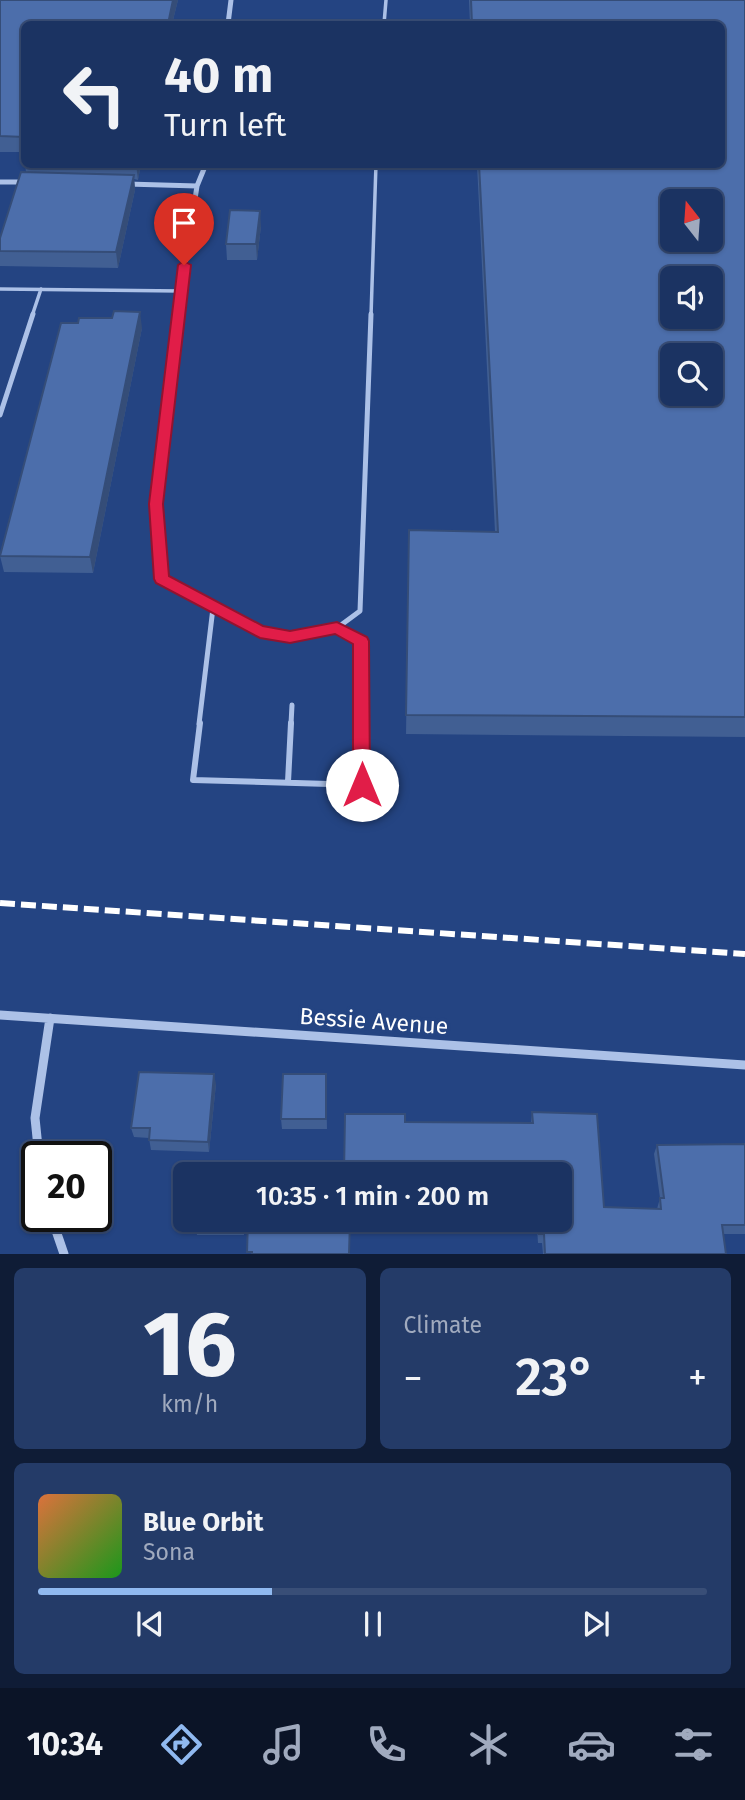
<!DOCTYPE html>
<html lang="en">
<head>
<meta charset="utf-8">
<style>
  body { margin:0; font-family:"Fira Sans",sans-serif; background:#243b68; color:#f1f3f6; height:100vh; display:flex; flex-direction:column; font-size:26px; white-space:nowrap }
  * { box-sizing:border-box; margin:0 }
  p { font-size:23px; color:#a0aabe }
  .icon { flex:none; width:38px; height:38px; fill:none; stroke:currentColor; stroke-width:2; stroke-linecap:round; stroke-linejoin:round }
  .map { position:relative; height:1254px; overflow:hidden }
  .panel { display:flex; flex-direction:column; gap:14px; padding:14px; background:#0f1c36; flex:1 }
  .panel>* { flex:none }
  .hud { position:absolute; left:21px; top:21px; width:704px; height:147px; border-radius:10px; box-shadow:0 2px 5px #0004,0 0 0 2px #394e77; background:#1b3362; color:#f1f3f6; overflow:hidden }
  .needle { width:46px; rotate:343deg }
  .fabs { position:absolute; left:660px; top:189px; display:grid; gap:14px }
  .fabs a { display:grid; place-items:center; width:63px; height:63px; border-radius:10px; background:#1b3362; box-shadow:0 2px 5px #0004,0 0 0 2px #394e77; font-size:35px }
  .speed { position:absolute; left:21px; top:1141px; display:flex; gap:14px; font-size:35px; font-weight:700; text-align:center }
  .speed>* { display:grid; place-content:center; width:91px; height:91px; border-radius:50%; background:#1b3362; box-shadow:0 2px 5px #0004,0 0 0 2px #394e77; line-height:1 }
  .speed .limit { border:4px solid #111; border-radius:10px; background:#fff; color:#111 }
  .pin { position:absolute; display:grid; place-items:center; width:60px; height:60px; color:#fff; margin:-72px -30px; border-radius:50% 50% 50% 0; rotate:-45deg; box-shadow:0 0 7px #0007 }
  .pin .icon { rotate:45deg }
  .me { position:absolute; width:77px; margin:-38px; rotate:0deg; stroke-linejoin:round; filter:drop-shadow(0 0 5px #0008) }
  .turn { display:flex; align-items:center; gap:24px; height:147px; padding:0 28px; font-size:32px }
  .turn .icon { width:91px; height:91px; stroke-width:2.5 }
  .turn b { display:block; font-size:49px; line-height:60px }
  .big { font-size:52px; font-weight:600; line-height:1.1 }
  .panel .widget { flex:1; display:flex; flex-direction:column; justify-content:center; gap:10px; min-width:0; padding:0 24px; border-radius:10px; background:#243b68 }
  .panel .dial { align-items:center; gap:0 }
  .dial b { font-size:91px; line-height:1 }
  .song { display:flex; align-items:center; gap:21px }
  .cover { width:84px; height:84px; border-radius:10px; background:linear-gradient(135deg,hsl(20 70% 55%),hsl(120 70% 35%)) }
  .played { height:7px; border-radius:4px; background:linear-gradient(90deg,#90b9f0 35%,#394e77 35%) }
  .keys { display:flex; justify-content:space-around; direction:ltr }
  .heat { display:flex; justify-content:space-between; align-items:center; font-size:38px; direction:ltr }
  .panel .tiles { flex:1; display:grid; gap:14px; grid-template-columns:1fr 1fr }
  .widget:last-child { grid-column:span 2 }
  .trip { position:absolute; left:173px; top:1162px; width:399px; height:70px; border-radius:10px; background:#1b3362; box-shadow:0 2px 5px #0004,0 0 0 2px #394e77; font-weight:600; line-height:70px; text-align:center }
  .dock { display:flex; height:112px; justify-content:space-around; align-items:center; background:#0b1427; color:#a0aabe }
  .dock .icon { width:49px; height:49px }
  .dock .active { color:#90b9f0 }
  .dock b { font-size:32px; color:#f1f3f6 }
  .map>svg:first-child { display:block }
</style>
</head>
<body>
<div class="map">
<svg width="745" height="1254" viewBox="0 0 745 1254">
  <rect width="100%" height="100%" fill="#244482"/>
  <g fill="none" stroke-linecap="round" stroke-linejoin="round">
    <path stroke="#acc1e7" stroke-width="3.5" d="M 384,24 L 386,0
      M 0,289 L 180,291
      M 32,316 L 41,289
      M 371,316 L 376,164"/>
    <path stroke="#acc1e7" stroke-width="5" d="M 0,415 L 33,314
      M 162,579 L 260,632 L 290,637 L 337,628 L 360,611 L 371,314
      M 337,628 L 361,641 L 362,724
      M 199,724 L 213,608
      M 291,724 L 292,705"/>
    <path stroke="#acc1e7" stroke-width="6" d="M 200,723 L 193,780 L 362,785 L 362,723
      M 288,782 L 291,723"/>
    <path stroke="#acc1e7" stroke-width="5" d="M 228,24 L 231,0
      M 0,182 L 27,182
      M 127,184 L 197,186
      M 177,316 L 197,186 L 206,164"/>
    <path stroke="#acc1e7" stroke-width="6" d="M 162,579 L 156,504 L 177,314"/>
    <path stroke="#acc1e7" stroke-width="9" d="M 0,1015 L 745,1065
      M 39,1157 L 35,1118 L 50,1018
      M 51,1216 L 64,1254"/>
    <path stroke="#fff" stroke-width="6" stroke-dasharray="15 6" stroke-linecap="butt" d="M 0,903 L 745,954"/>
  </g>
  <path fill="#415f93" d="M 0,0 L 178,0 L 172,24 L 24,24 L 24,152 L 0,152 Z
    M 469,0 L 745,0 L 745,737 L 406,734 L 409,530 L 495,532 L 477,164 L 721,164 L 721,24 L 470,24 Z
    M 25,164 L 141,164 L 138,180 L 134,179 L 135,190 L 118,268 L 0,266 L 0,238 L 26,172 Z
    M 261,226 L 257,260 L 227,260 L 226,244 Z
    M 142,328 L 93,573 L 4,572 L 0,556 Z
    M 216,1084 L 209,1152 L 151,1150 L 149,1138 L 134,1137 L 131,1128 Z
    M 326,1084 L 327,1129 L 282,1129 L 281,1119 Z
    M 532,1112 L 604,1207 L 657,1209 L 660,1198 L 654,1154 L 657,1145 L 745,1144 L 745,1234 L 723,1234 L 726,1254 L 543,1254 L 542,1243 L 538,1243 L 537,1227 L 450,1226 L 450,1220 L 560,1220 L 405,1122 L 531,1123 Z
    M 196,1220 L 245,1220 L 244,1235 L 197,1235 L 195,1226 Z"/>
  <path fill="#354d78" d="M 173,0 L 178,0 L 172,24 L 168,24 Z
    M 136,164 L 141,164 L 138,180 Z
    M 134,175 L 135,190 L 118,268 L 116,252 Z
    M 260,211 L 261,226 L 257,260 L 256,244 Z
    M 140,312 L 142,328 L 93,573 L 90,557 Z
    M 214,1074 L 216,1084 L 209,1152 L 208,1142 Z
    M 243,1220 L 245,1220 L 244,1235 L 243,1226 Z"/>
  <path fill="#4c6eab" stroke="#354d78" stroke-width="2" fill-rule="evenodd" d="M 0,0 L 173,0 L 168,24 L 24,24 L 24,137 L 0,136 Z
    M 471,0 L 745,0 L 745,717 L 406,715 L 409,530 L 498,532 L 479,164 L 721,164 L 721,24 L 472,24 ZM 672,201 L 710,201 L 710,240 L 672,240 ZM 672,278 L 710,278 L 710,317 L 672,317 ZM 672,355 L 710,355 L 710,394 L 672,394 Z
    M 21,172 L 134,175 L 116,252 L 0,251 L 0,238 Z
    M 230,210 L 260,211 L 256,244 L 226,244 Z
    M 114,311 L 140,312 L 90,557 L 0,556 L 61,323 L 78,323 L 79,318 L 112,318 Z
    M 139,1072 L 214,1074 L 208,1142 L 149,1140 L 150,1128 L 131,1128 Z
    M 283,1074 L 326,1074 L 326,1119 L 281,1119 Z
    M 532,1112 L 597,1114 L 604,1207 L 661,1209 L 660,1198 L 664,1198 L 657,1145 L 745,1144 L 745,1225 L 722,1225 L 726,1254 L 545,1254 L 544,1234 L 539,1234 L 538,1220 L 560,1220 L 560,1174 L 344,1174 L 345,1114 L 405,1114 L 405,1122 L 533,1123 Z
    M 200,1161 L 246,1161 L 246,1174 L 199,1174 Z
    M 196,1220 L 243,1220 L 243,1226 L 195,1226 Z
    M 248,1220 L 350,1220 L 349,1254 L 252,1254 L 252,1252 L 247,1252 Z"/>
  <path fill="#e11d48" stroke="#92132f" stroke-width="2" d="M 184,261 L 191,265 L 163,504 L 169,576 L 263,626 L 290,631 L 337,622 L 367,637 L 369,641 L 370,785 L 368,789 L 356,789 L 353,785 L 353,644 L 335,634 L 290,643 L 260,638 L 156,583 L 154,579 L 149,504 L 178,265 Z"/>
  <g text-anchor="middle" stroke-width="7" stroke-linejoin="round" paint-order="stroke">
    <g font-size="23" fill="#fff" stroke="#244482">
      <text transform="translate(374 1021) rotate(4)" y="8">Bessie Avenue</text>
    </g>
  </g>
</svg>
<div class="fabs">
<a><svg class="needle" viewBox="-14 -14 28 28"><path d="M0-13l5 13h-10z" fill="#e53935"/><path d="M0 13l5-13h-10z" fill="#a0aabe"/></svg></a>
<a><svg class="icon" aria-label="sound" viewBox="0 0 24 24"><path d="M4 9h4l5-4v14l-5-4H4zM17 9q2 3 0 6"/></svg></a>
<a><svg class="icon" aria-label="search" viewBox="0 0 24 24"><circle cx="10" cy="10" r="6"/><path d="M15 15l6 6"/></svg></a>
</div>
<div class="speed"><div class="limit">20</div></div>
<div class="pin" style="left:184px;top:265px;background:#d93025"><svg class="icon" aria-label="arrive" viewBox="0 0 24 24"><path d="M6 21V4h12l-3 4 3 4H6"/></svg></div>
<svg class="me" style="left:362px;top:785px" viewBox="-20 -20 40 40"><circle r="19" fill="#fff"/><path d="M0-13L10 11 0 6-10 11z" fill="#e11d48"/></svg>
<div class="trip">10:35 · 1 min · 200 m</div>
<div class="hud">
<div class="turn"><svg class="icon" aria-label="left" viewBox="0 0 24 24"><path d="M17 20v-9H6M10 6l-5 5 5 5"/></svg><div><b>40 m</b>Turn left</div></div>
</div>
</div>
<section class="panel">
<div class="tiles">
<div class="widget dial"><b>16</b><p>km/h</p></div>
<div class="widget"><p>Climate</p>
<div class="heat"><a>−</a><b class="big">23°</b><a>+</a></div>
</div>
<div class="widget">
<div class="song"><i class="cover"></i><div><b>Blue Orbit</b><p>Sona</p></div></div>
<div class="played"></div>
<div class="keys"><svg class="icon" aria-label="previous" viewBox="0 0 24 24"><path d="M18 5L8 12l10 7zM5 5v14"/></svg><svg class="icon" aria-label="pause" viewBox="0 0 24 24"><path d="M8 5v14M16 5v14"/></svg><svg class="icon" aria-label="next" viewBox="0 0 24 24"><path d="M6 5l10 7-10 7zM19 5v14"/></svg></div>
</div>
</div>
</section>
<nav class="dock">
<b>10:34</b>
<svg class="icon active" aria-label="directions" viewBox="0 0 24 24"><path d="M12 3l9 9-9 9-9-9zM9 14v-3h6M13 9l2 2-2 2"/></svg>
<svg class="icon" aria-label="music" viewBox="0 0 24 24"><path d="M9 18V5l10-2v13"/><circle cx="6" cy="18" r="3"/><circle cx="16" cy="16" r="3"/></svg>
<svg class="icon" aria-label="phone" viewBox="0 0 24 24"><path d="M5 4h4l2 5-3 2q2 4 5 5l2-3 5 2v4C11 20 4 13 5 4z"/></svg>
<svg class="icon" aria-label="climate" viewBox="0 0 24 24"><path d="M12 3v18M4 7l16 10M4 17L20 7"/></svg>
<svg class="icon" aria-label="car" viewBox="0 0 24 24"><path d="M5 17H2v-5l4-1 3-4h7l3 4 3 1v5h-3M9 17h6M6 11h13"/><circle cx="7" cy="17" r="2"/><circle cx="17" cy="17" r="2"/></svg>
<svg class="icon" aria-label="filters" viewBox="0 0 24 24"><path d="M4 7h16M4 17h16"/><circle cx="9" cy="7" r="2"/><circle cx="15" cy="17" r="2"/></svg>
</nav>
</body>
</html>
